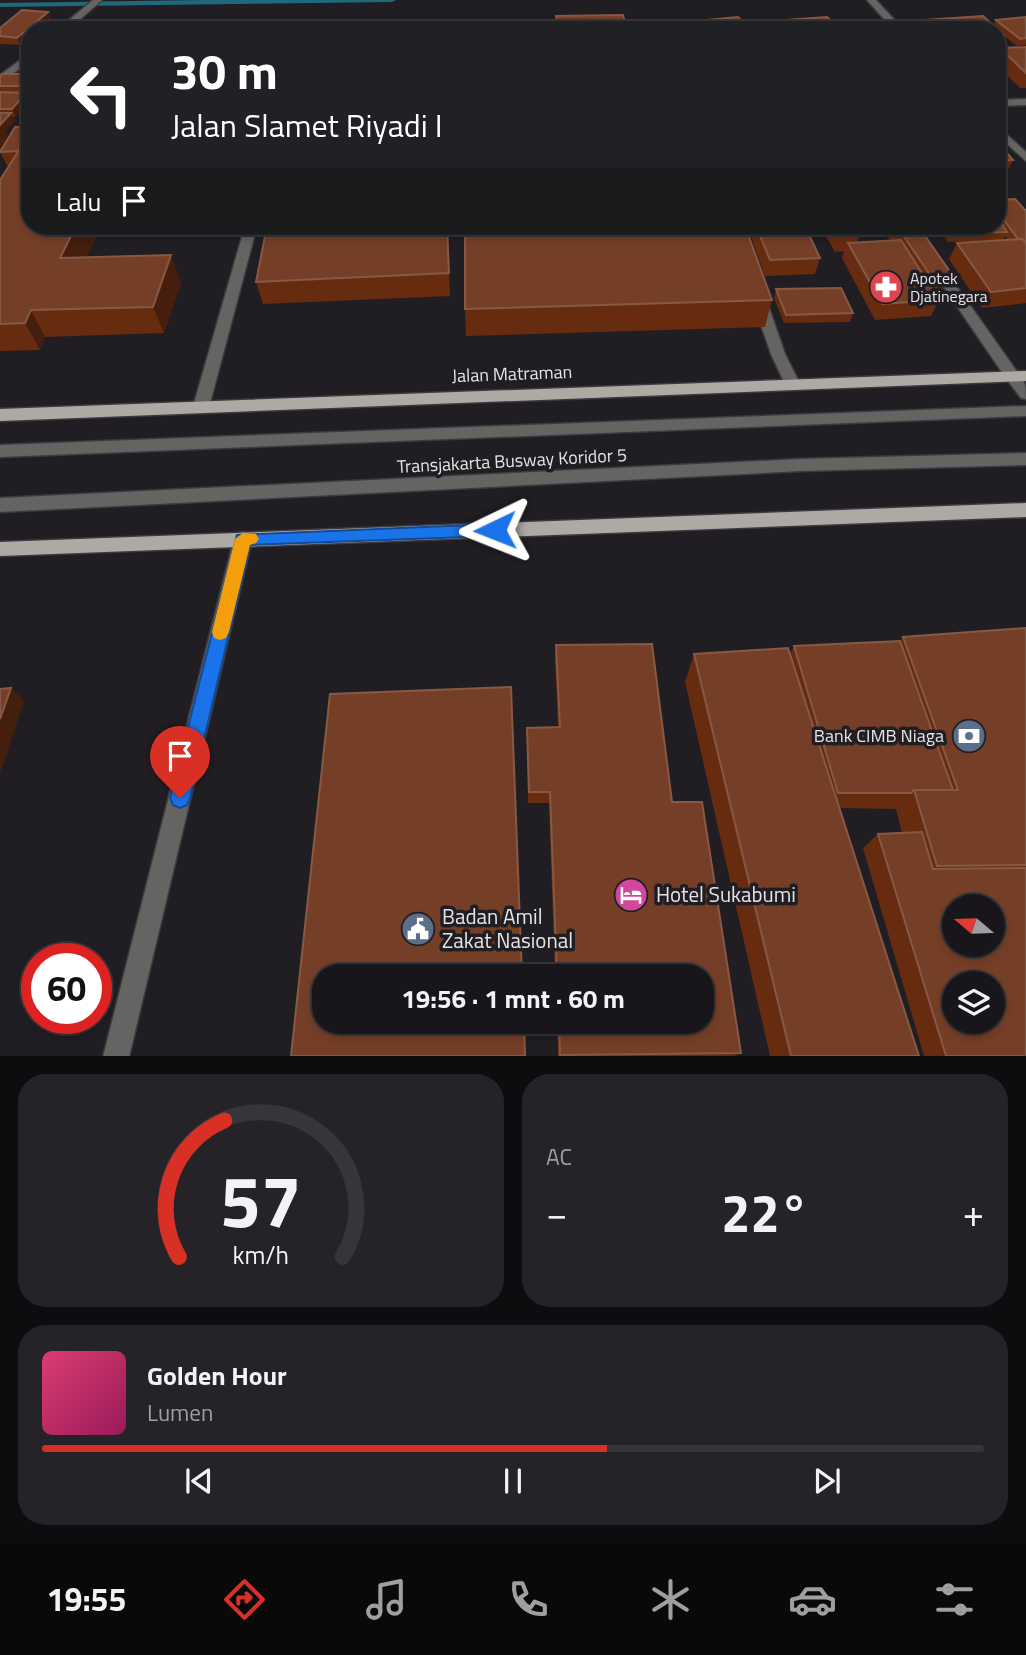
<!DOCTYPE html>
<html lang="id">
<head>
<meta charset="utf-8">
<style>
  body { margin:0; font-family:"Titillium Web",sans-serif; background:#252327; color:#f1f3f6; height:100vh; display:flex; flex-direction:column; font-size:26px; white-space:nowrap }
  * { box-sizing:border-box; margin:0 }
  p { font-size:23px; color:#9f9fa2 }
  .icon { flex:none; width:38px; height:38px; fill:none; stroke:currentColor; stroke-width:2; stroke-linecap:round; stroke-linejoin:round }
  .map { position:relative; height:1056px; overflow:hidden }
  .side { display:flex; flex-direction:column; gap:18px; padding:18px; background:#0d0c0e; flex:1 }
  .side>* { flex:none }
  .top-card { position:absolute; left:21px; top:21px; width:985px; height:214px; border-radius:28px; box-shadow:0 4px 10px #0003,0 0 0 2px #363539; background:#202124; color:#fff; overflow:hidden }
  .needle { width:46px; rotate:289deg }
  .tools { position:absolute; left:942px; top:894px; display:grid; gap:14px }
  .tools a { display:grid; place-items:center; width:63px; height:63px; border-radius:50%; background:#18161a; box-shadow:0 4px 10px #0003,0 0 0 2px #363539; font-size:35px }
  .speed { position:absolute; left:21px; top:943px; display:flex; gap:14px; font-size:35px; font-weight:700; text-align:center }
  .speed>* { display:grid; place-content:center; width:91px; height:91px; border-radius:50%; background:#18161a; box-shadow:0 4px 10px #0003,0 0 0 2px #363539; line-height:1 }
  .speed .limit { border:10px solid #d22; background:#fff; color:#111 }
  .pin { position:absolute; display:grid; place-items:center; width:60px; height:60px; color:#fff; margin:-72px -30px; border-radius:50% 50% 50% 0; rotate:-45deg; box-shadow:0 0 7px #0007 }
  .pin .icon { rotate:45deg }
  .me { position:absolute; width:77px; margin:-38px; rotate:268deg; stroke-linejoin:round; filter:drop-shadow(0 0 5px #0008) }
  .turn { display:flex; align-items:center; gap:24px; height:147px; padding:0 35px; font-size:32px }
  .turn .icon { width:91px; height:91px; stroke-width:2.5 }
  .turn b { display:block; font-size:49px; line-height:60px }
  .then { display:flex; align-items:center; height:66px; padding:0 35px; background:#0003; gap:14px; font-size:26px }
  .big { font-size:52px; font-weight:700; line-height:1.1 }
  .side .card { flex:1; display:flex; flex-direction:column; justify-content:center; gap:10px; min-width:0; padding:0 24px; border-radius:28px; background:#252327 }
  .side .dial { align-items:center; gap:0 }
  .dial svg { height:182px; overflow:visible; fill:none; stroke:#363539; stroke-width:7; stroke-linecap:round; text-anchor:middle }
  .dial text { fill:#f1f3f6; stroke:none }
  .song { display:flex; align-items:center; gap:21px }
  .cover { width:84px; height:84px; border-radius:10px; background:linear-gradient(135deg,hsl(340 70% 55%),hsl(330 70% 35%)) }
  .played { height:7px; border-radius:4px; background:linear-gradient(90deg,#d93025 60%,#363539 60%) }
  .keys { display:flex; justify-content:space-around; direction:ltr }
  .heat { display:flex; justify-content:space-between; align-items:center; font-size:38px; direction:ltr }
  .side .tiles { flex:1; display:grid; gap:18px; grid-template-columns:1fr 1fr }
  .card:last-child { grid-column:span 2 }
  .trip { position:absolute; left:312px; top:964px; width:402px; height:70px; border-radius:28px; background:#18161a; box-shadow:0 4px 10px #0003,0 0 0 2px #363539; font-weight:700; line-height:70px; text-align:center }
  .menu { display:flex; height:112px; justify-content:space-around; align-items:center; background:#0a090a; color:#9f9fa2 }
  .menu .icon { width:49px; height:49px }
  .menu .current { color:#d93025 }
  .menu b { font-size:32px; color:#f1f3f6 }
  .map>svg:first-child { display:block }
</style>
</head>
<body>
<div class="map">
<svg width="1026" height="1057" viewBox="0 0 1026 1057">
  <rect width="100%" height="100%" fill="#201e22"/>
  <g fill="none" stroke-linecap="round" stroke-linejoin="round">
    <path fill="#20697c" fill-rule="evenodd" d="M 202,0 L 396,0 L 392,2 L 0,7 L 0,3 Z"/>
    <defs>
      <path id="service" d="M 245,226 L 257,226 L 209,407 L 201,412 L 193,407 Z
        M 759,295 L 766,299 L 785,354 L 800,384 L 797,388 L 787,388 L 771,354 L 752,299 Z
        M 1026,406 L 1026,416 L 0,457 L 0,445 Z
        M 1026,453 L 1026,465 L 801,471 L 0,512 L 0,498 L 801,459 Z"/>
      <path id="minor" d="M 867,0 L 876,0 L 904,30 L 894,30 Z
        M 1026,99 L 1026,105 L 998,106 L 998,100 Z
        M 998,127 L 1026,152 L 1026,161 L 998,136 Z
        M 902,226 L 914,226 L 1018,373 L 1021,377 L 1018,381 L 1008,381 Z
        M 243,532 L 249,534 L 252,539 L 129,1057 L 103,1057 L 234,539 L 237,534 Z"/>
      <path id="tertiary" d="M 93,0 L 102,0 L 68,30 L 57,30 Z
        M 30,53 L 30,61 L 0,83 L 0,75 Z
        M 1013,372 C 1026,376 1026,388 1026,399 L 1021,398 L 1005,377 Z"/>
      <path id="primary" d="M 1026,371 L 1026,381 L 0,421 L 0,409 Z
        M 1026,503 L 1026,517 L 0,556 L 0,542 Z"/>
    </defs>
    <use href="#service" stroke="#3c3a3d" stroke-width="3"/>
    <use href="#minor" stroke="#3c3a3d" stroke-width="3"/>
    <use href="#tertiary" stroke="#3c3a3d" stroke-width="3"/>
    <use href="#primary" stroke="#3c3a3d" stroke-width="3"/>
    <use href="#service" fill="#656462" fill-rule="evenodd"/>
    <use href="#minor" fill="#656462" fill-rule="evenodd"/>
    <use href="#tertiary" fill="#656462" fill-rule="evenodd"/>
    <use href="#primary" fill="#adaaa5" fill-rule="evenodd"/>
  </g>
  <path fill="#672c10" d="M 48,12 L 51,19 L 38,30 L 30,30 L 30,37 L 20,45 L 0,44 L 0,28 Z
    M 1026,17 L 1026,45 L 1017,46 L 1003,35 L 998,47 L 998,30 L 920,30 L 923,20 L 993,26 L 996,20 Z
    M 706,20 L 750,30 L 706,30 L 704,27 Z
    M 784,20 L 841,30 L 785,30 L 783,28 Z
    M 1026,47 L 1026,88 L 1020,88 L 998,66 L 998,53 L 1000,48 Z
    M 30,74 L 30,90 L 27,93 L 15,117 L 13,117 L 15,121 L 5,132 L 8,139 L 101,226 L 86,258 L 181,282 L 164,333 L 45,337 L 40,350 L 0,351 L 0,180 L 8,167 L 0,152 L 4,146 L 0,150 L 0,77 Z
    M 998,143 L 1013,160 L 1009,168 L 998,169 Z
    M 998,200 L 1026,210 L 1026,303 L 982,308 L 949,259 L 957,243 L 1008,240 L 1005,236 L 1003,240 L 948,242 L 938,226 L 998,226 Z
    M 447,226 L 450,296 L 263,304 L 256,282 Z
    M 747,226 L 805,226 L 820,258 L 815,274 L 765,276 Z
    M 820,226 L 854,226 L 860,235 L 857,242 L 890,240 L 880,226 L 918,226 L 951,273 L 944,289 L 932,290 L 939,300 L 931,316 L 875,320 L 842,258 L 844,251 L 835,252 Z
    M 776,289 L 853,313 L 850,322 L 784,323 L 774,298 Z
    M 772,300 L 765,327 L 466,336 L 465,309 Z
    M 1026,628 L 1026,1056 L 924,1056 L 863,848 L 878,834 L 902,833 L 896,809 L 839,808 L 919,1056 L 770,1056 L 685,682 L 694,654 L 790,654 L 794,646 L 900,641 L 903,637 Z
    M 556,645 L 672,802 L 741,1053 L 734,1056 L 558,1056 L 557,1022 L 702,1022 L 702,976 L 555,976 L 549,803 L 528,803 L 527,740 L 527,728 L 558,727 L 555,659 Z"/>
  <path fill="#451e0e" d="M 48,12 L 51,19 L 38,30 L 30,30 L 30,37 L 20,45 L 17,38 Z
    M 30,78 L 30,90 L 27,93 L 24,86 Z
    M 26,93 L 30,101 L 15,117 L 12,109 Z
    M 11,113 L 15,121 L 5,132 L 9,141 L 0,150 L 0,125 Z
    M 76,226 L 101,226 L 73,285 L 60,258 Z
    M 171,255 L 181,282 L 164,333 L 153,307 Z
    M 31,310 L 45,337 L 40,350 L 25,323 Z
    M 11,688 L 24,701 L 0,774 L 0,719 Z"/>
  <path fill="#753f27" stroke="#865945" stroke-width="2" fill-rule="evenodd" d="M 22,10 L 48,12 L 17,38 L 0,36 L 0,28 Z
    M 623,15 L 627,30 L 456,30 L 558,28 L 556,16 Z
    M 983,16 L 1003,34 L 998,34 L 998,30 L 934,30 L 923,20 Z
    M 738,17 L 750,30 L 714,30 L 706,20 Z
    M 827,17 L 841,30 L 793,30 L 784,20 Z
    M 1026,17 L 1026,38 L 1020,39 L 996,20 Z
    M 1026,47 L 1026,73 L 1000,48 Z
    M 2,74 L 30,74 L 30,78 L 24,86 L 0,86 L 0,77 Z
    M 0,92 L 26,93 L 12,109 L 0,109 Z
    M 0,113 L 11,113 L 0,125 Z
    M 15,127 L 30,127 L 30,144 L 23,144 L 18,151 L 0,152 Z
    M 998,143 L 1013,160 L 998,161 Z
    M 23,144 L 30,144 L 30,226 L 76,226 L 60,258 L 171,255 L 153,307 L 31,310 L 25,323 L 0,324 L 0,180 Z
    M 1015,199 L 1025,210 L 1026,210 L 1026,242 L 1025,242 L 1023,239 L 1018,239 L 998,212 L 998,200 Z
    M 998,218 L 1007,232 L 952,233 L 947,226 L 998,226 Z
    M 267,226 L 447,226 L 449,273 L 256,282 Z
    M 465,226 L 745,226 L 772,300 L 465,309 Z
    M 756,226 L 805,226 L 820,258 L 770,260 Z
    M 834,226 L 854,226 L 860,235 L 841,236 Z
    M 897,226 L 918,226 L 951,273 L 930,275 Z
    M 1023,239 L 1026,244 L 1026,288 L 991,292 L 957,243 Z
    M 901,240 L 939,300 L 882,304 L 848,243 Z
    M 841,288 L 853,313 L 786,315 L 776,289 Z
    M 1026,628 L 1026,865 L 937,866 L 914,790 L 958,790 L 903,637 Z
    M 900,641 L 953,790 L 914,790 L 911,793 L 838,793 L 794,646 Z
    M 652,644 L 672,802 L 702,802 L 741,1053 L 560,1055 L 559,1022 L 702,1022 L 702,976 L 557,976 L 550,792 L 529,792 L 527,728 L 560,727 L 556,645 Z
    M 788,648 L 919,1056 L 791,1056 L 694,654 Z
    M 511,687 L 522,976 L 324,976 L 324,1022 L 524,1022 L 525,1056 L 291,1056 L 330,694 Z
    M 11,688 L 0,719 L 0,689 Z
    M 922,832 L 933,869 L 1026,868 L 1026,1056 L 946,1056 L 878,834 ZM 954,906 L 992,906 L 992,945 L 954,945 ZM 954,984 L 992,984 L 992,1022 L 954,1022 Z"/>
  <path fill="#1a73e8" stroke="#114b97" stroke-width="2" d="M 495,524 L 503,530 L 495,536 L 250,545 L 190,798 L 187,805 L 180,808 L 173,805 L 170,798 L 237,535 Z"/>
  <path fill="#f59e0b" d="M 243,533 L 256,534 L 259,539 L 256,543 L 250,545 L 229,632 L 226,638 L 220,640 L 214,638 L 212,632 L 235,539 Z"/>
  <defs>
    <symbol id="pharmacy-disc" viewBox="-11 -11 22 22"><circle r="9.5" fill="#e0444e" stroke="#201e22"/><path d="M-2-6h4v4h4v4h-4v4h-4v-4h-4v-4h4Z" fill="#fff"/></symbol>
    <symbol id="bank-disc" viewBox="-11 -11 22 22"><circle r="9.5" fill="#5c6f8a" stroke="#201e22"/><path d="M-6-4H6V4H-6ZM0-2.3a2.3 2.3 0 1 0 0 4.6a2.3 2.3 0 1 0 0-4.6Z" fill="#fff"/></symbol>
    <symbol id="hotel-disc" viewBox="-11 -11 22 22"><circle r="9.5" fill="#d1479c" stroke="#201e22"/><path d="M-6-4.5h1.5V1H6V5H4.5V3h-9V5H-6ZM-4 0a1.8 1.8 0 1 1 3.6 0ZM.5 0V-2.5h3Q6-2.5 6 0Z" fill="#fff"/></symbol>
    <symbol id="civic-disc" viewBox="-11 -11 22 22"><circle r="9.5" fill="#5c6f8a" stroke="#201e22"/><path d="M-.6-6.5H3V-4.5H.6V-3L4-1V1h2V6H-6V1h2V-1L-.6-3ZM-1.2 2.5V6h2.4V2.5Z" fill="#fff"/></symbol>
  </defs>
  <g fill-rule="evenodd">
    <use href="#pharmacy-disc" x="867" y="268" width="38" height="38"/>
    <use href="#bank-disc" x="950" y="717" width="38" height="38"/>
    <use href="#hotel-disc" x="612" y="876" width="38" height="38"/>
    <use href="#civic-disc" x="399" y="910" width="38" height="38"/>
  </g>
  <g text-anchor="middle" stroke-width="7" stroke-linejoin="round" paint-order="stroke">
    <g font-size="16" fill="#e5e3e6" stroke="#201e22" text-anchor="start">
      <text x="910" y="284">Apotek<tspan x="910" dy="18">Djatinegara</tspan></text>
    </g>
    <g font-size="18" fill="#e5e3e6" stroke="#201e22">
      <text transform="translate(512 374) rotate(-2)" y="6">Jalan Matraman</text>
      <text transform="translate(512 461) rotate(-3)" y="6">Transjakarta Busway Koridor 5</text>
    </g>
    <g font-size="18" fill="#e5e3e6" stroke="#201e22" text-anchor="end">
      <text x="944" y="742">Bank CIMB Niaga</text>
    </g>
    <g font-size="21" fill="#e5e3e6" stroke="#201e22" text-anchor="start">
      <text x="656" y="902">Hotel Sukabumi</text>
      <text x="442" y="924">Badan Amil<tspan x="442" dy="24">Zakat Nasional</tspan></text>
    </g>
  </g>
</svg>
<div class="tools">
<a><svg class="needle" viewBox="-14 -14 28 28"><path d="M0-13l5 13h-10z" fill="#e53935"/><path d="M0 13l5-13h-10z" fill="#9f9fa2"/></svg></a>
<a><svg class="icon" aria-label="layers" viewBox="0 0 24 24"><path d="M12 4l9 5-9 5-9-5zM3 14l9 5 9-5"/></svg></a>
</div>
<div class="speed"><div class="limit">60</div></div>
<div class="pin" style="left:180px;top:798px;background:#d93025"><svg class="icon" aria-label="arrive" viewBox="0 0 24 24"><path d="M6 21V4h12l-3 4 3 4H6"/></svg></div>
<svg class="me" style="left:495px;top:530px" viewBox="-20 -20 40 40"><path d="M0-17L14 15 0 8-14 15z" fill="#1a73e8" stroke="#fff" stroke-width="4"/></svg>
<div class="trip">19:56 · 1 mnt · 60 m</div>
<div class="top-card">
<div class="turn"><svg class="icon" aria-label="left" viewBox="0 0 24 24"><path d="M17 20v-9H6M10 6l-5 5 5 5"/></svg><div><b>30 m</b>Jalan Slamet Riyadi I</div></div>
<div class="then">Lalu<svg class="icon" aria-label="arrive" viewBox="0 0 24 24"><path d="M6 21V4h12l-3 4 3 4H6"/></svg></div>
</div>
</div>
<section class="side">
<div class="tiles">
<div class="card dial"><svg viewBox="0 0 100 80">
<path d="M14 69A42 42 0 1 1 86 69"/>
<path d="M14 69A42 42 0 0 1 34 9" stroke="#d93025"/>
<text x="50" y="56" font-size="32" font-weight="700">57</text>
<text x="50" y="72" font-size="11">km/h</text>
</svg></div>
<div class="card"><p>AC</p>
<div class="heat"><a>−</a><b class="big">22°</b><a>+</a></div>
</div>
<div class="card">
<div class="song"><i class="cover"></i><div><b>Golden Hour</b><p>Lumen</p></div></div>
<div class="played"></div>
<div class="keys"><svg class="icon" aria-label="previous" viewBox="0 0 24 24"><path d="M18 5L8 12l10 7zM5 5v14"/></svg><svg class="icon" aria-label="pause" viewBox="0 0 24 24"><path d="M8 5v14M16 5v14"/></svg><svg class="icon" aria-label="next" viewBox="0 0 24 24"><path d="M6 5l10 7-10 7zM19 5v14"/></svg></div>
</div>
</div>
</section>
<nav class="menu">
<b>19:55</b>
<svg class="icon current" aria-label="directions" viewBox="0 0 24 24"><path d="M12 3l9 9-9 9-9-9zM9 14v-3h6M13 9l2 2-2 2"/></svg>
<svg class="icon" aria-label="music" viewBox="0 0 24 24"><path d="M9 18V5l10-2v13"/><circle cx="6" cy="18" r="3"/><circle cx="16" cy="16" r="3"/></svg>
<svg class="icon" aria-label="phone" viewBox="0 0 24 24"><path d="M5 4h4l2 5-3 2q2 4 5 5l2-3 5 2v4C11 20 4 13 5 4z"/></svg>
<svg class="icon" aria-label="climate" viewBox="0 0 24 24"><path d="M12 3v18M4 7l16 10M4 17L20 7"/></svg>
<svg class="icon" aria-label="car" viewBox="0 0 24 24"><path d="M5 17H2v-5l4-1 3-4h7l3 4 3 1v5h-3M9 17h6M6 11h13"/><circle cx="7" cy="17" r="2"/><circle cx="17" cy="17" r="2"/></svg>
<svg class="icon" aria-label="filters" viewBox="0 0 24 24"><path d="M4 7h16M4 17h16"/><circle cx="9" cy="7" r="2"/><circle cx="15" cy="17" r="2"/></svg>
</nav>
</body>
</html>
